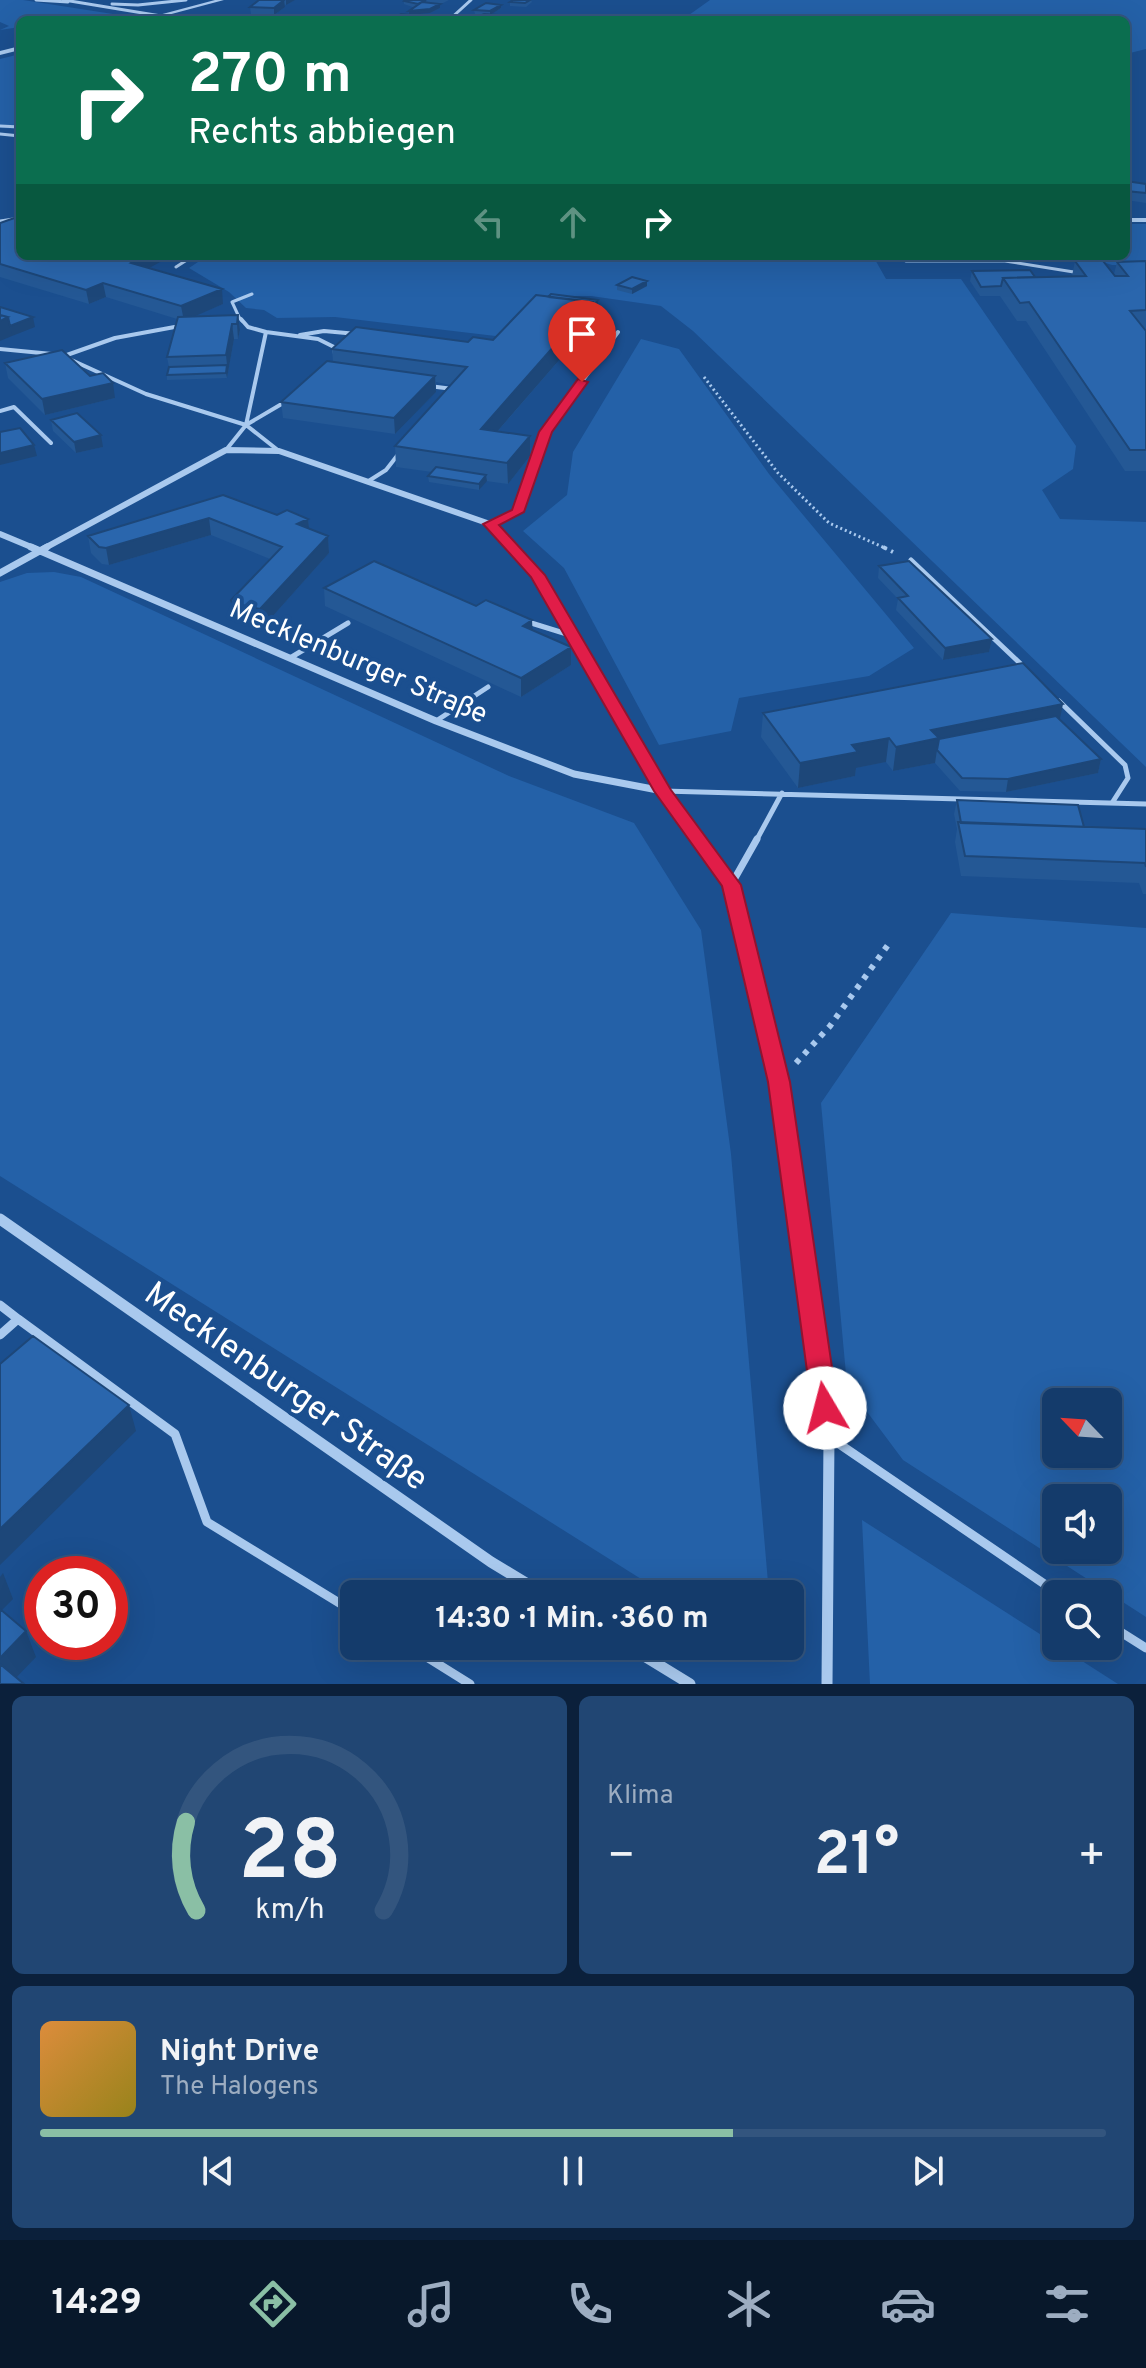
<!DOCTYPE html>
<html lang="de">
<head>
<meta charset="utf-8">
<style>
  body { margin:0; font-family:Overpass,sans-serif; background:#214673; color:#f1f3f6; height:100vh; display:flex; flex-direction:column; font-size:30px; white-space:nowrap }
  * { box-sizing:border-box; margin:0 }
  p { font-size:26px; color:#9dadc1 }
  .icon { flex:none; width:44px; height:44px; fill:none; stroke:currentColor; stroke-width:2; stroke-linecap:round; stroke-linejoin:round }
  .map { position:relative; height:1684px; overflow:hidden }
  .drawer { display:flex; flex-direction:column; gap:12px; padding:12px; background:#0b203b; flex:1 }
  .drawer>* { flex:none }
  .hud { position:absolute; left:16px; top:16px; width:1114px; height:244px; border-radius:12px; box-shadow:0 8px 32px #0002,0 0 0 2px #33557e; background:#0b6e4f; color:#fff; overflow:hidden }
  .needle { width:52px; rotate:295deg }
  .controls { position:absolute; left:1042px; top:1388px; display:grid; gap:16px }
  .controls a { display:grid; place-items:center; width:80px; height:80px; border-radius:12px; background:#143b6b; box-shadow:0 8px 32px #0002,0 0 0 2px #33557e; font-size:40px }
  .speed { position:absolute; left:24px; top:1556px; display:flex; gap:16px; font-size:40px; font-weight:700; text-align:center }
  .speed>* { display:grid; place-content:center; width:104px; height:104px; border-radius:50%; background:#143b6b; box-shadow:0 8px 32px #0002,0 0 0 2px #33557e; line-height:1 }
  .speed .limit { border:12px solid #d22; background:#fff; color:#111 }
  .pin { position:absolute; display:grid; place-items:center; width:68px; height:68px; color:#fff; margin:-82px -34px; border-radius:50% 50% 50% 0; rotate:-45deg; box-shadow:0 0 8px #0007 }
  .pin .icon { rotate:45deg }
  .me { position:absolute; width:88px; margin:-44px; rotate:352deg; stroke-linejoin:round; filter:drop-shadow(0 0 6px #0008) }
  .turn { display:flex; align-items:center; gap:28px; height:168px; padding:0 40px; font-size:36px }
  .turn .icon { width:104px; height:104px; stroke-width:2.5 }
  .turn b { display:block; font-size:56px; line-height:68px }
  .lanes { display:flex; align-items:center; height:76px; padding:0 40px; background:#0003; justify-content:center; gap:40px; direction:ltr }
  .lanes .off { opacity:.35 }
  .big { font-size:60px; font-weight:700; line-height:1.1 }
  .drawer .widget { flex:1; display:flex; flex-direction:column; justify-content:center; gap:12px; min-width:0; padding:0 28px; border-radius:12px; background:#214673 }
  .drawer .dial { align-items:center; gap:0 }
  .dial svg { height:208px; overflow:visible; fill:none; stroke:#33557e; stroke-width:7; stroke-linecap:round; text-anchor:middle }
  .dial text { fill:#f1f3f6; stroke:none }
  .song { display:flex; align-items:center; gap:24px }
  .cover { width:96px; height:96px; border-radius:12px; background:linear-gradient(135deg,hsl(30 70% 55%),hsl(50 70% 35%)) }
  .played { height:8px; border-radius:4px; background:linear-gradient(90deg,#8abfa5 65%,#33557e 65%) }
  .keys { display:flex; justify-content:space-around; direction:ltr }
  .heat { display:flex; justify-content:space-between; align-items:center; font-size:44px; direction:ltr }
  .drawer .tiles { flex:1; display:grid; gap:12px; grid-template-columns:1fr 1fr }
  .widget:last-child { grid-column:span 2 }
  .trip { position:absolute; left:340px; top:1580px; width:464px; height:80px; border-radius:12px; background:#143b6b; box-shadow:0 8px 32px #0002,0 0 0 2px #33557e; font-weight:700; line-height:80px; text-align:center }
  .menu { display:flex; height:128px; justify-content:space-around; align-items:center; background:#08182b; color:#9dadc1 }
  .menu .icon { width:56px; height:56px }
  .menu .selected { color:#8abfa5 }
  .menu b { font-size:36px; color:#f1f3f6 }
  .map>svg:first-child { display:block }
</style>
</head>
<body>
<div class="map">
<svg width="1146" height="1684" viewBox="0 0 1146 1684">
  <rect width="100%" height="100%" fill="#1b4f8f"/>
  <path fill="#2461a8" fill-rule="evenodd" d="M 0,0 L 23,0 L 132,17 L 124,20 L 20,20 L 20,27 L 0,30 L 9,26 L 0,22 Z
    M 710,0 L 1146,0 L 1146,49 L 1126,54 L 1126,20 L 682,20 Z
    M 20,54 L 20,129 L 0,128 L 0,59 Z
    M 1126,224 L 1146,224 L 1146,265 L 1112,265 L 1084,256 L 1126,256 Z
    M 207,256 L 873,256 L 886,279 L 961,279 L 1076,446 L 1073,469 L 1042,490 L 1060,519 L 1146,522 L 1146,767 L 693,331 L 661,306 L 591,296 L 546,296 L 504,337 L 335,317 L 277,318 L 264,310 L 246,308 L 229,292 L 189,268 Z
    M 641,339 L 679,349 L 769,474 L 914,648 L 869,676 L 739,698 L 731,731 L 659,745 L 564,568 L 523,531 L 567,495 L 573,452 Z
    M 54,572 L 81,577 L 509,776 L 634,823 L 701,930 L 731,1154 L 769,1594 L 665,1594 L 0,1176 L 0,582 L 27,573 Z
    M 951,913 L 1146,928 L 1146,1617 L 903,1460 L 847,1385 L 821,1103 ZM 1056,1402 L 1108,1402 L 1108,1454 L 1056,1454 ZM 1056,1498 L 1108,1498 L 1108,1550 L 1056,1550 Z
    M 862,1520 L 1118,1684 L 870,1684 Z"/>
  <g fill="none" stroke-linecap="round" stroke-linejoin="round">
    <path stroke="#a9c9ee" stroke-width="3" stroke-dasharray="2 3" stroke-linecap="butt" d="M 704,377 L 778,473 L 829,523 L 887,549"/>
    <path stroke="#a9c9ee" stroke-width="4" stroke-dasharray="4 5" stroke-linecap="butt" d="M 883,547 L 893,552"/>
    <path stroke="#a9c9ee" stroke-width="6" stroke-dasharray="5 7" stroke-linecap="butt" d="M 796,1063 L 830,1026 L 890,942"/>
    <path stroke="#a9c9ee" stroke-width="3" d="M 36,0 L 68,2
      M 64,0 L 161,16
      M 112,4 L 138,5 L 186,0
      M 0,134 L 20,136
      M 0,221 L 20,218
      M 906,261 L 1005,261 L 1080,273
      M 176,267 L 193,256
      M 239,317 L 232,302 L 252,294
      M 230,318 L 239,317 L 242,321"/>
    <path stroke="#a9c9ee" stroke-width="4" d="M 241,319 L 248,327 L 266,332 L 246,425
      M 266,332 L 318,339 L 334,347 L 335,354
      M 300,335 L 324,331 L 357,334
      M 0,349 L 52,354
      M 64,356 L 115,338 L 180,326
      M 67,358 L 146,394 L 246,425 L 285,402
      M 429,386 L 453,389
      M 0,411 L 14,407 L 51,443
      M 226,450 L 246,425 L 279,451
      M 367,482 L 386,470 L 400,452
      M 490,524 L 518,512 L 545,432 L 618,332"/>
    <path stroke="#a9c9ee" stroke-width="5" d="M 911,560 L 1025,668
      M 528,622 L 570,635
      M 290,658 L 348,623
      M 1059,701 L 1125,765 L 1128,778 L 1112,803
      M 436,721 L 488,687
      M 663,791 L 1146,804
      M 756,841 L 782,793"/>
    <path stroke="#a9c9ee" stroke-width="7" d="M 731,885 L 757,839"/>
    <path stroke="#a9c9ee" stroke-width="9" d="M 0,1305 L 18,1319
      M 0,1335 L 18,1319 L 175,1434 L 207,1522 L 354,1612
      M 829,1437 L 1059,1594
      M 1108,1624 L 1146,1648
      M 409,1646 L 470,1684"/>
    <path stroke="#a9c9ee" stroke-width="3" d="M 449,20 L 471,0
      M 0,126 L 20,127"/>
    <path stroke="#a9c9ee" stroke-width="4" d="M 1126,220 L 1146,220"/>
    <path stroke="#a9c9ee" stroke-width="6" d="M 0,534 L 36,549
      M 43,549 L 226,450 L 279,451 L 490,524 L 514,549"/>
    <path stroke="#a9c9ee" stroke-width="7" d="M 31,547 L 436,721 L 574,774 L 663,791 L 699,841
      M 512,547 L 538,575 L 663,791
      M 0,573 L 47,547"/>
    <path stroke="#a9c9ee" stroke-width="9" d="M 697,839 L 731,885 L 779,1082 L 797,1212"/>
    <path stroke="#a9c9ee" stroke-width="11" d="M 797,1210 L 829,1437 L 827,1684
      M 0,1219 L 491,1562 L 544,1594
      M 628,1646 L 690,1684"/>
    <path fill="#a9c9ee" fill-rule="evenodd" d="M 215,0 L 224,0 L 149,20 L 140,20 Z
      M 20,46 L 20,50 L 0,55 L 0,51 Z"/>
  </g>
  <path fill="#245895" d="M 259,0 L 295,0 L 285,5 L 285,7 L 274,15 L 251,14 L 250,7 Z
    M 405,0 L 449,0 L 443,3 L 427,3 L 440,4 L 440,8 L 430,13 L 404,4 L 404,1 Z
    M 513,0 L 531,0 L 532,2 L 526,7 L 510,6 L 510,2 Z
    M 501,5 L 501,8 L 491,14 L 498,19 L 495,20 L 470,20 L 483,14 L 475,14 L 474,10 Z
    M 1126,181 L 1146,184 L 1146,203 L 1126,200 Z
    M 0,223 L 20,256 L 149,268 L 223,304 L 194,316 L 238,315 L 240,330 L 238,339 L 234,339 L 227,378 L 167,380 L 167,375 L 169,367 L 167,357 L 177,319 L 106,297 L 89,304 L 0,277 Z
    M 1075,261 L 1114,274 L 1117,262 L 1146,261 L 1146,329 L 1145,329 L 1146,331 L 1146,471 L 1125,471 L 1026,321 L 1017,321 L 1000,296 L 980,296 L 970,281 L 972,271 L 1035,277 L 1072,276 Z
    M 617,285 L 647,286 L 632,294 L 617,290 Z
    M 598,310 L 593,316 L 593,321 L 498,431 L 530,436 L 530,456 L 508,484 L 486,481 L 479,490 L 429,482 L 428,476 L 432,472 L 396,467 L 395,446 L 451,385 L 436,382 L 436,392 L 395,434 L 283,418 L 281,402 L 333,362 L 332,349 L 493,340 Z
    M 5,363 L 90,376 L 115,398 L 45,415 L 8,378 Z
    M 51,420 L 103,447 L 76,453 L 53,431 Z
    M 223,495 L 277,515 L 308,519 L 309,528 L 328,536 L 329,553 L 263,627 L 235,621 L 231,600 L 270,559 L 211,535 L 109,565 L 102,564 L 91,553 L 88,536 Z
    M 879,566 L 992,639 L 989,652 L 943,660 L 896,610 L 898,599 L 878,578 Z
    M 324,588 L 476,606 L 533,630 L 571,665 L 521,697 L 325,606 Z
    M 763,713 L 1060,719 L 1101,759 L 1098,773 L 1006,792 L 960,791 L 935,763 L 893,771 L 886,762 L 856,768 L 855,776 L 798,788 L 761,737 Z
    M 957,800 L 1084,827 L 1146,829 L 1146,894 L 1143,894 L 1139,883 L 961,876 L 955,842 L 957,829 L 954,814 Z"/>
  <path fill="#1d4779" d="M 284,0 L 285,7 L 274,15 L 274,8 Z
    M 286,0 L 295,0 L 286,5 Z
    M 440,4 L 440,8 L 430,13 L 409,15 L 409,11 Z
    M 501,5 L 501,8 L 490,15 L 490,11 Z
    M 144,256 L 171,256 L 133,277 L 131,263 Z
    M 647,281 L 647,286 L 632,294 L 632,289 Z
    M 103,283 L 106,297 L 89,304 L 86,290 Z
    M 222,289 L 223,304 L 184,321 L 181,306 Z
    M 598,300 L 598,310 L 593,316 L 593,321 L 482,449 L 481,429 L 593,302 Z
    M 238,315 L 240,330 L 238,339 L 237,324 Z
    M 8,317 L 12,336 L 0,341 L 0,321 Z
    M 33,317 L 35,327 L 12,336 L 10,326 Z
    M 232,324 L 234,339 L 227,378 L 226,373 L 227,365 L 226,355 Z
    M 435,376 L 436,392 L 395,434 L 394,418 Z
    M 113,383 L 115,398 L 45,415 L 42,399 Z
    M 101,435 L 103,447 L 76,453 L 74,442 Z
    M 530,436 L 530,456 L 508,484 L 507,463 Z
    M 34,445 L 37,456 L 0,465 L 0,453 Z
    M 486,475 L 487,481 L 479,490 L 479,484 Z
    M 209,518 L 211,535 L 109,565 L 106,548 Z
    M 308,519 L 310,536 L 297,524 Z
    M 328,536 L 329,553 L 263,627 L 260,609 Z
    M 532,620 L 533,638 L 523,626 Z
    M 992,639 L 989,652 L 943,660 L 945,648 Z
    M 571,647 L 571,665 L 521,697 L 521,678 Z
    M 1063,704 L 1058,728 L 937,750 L 935,763 L 893,771 L 896,747 L 931,730 Z
    M 889,738 L 886,762 L 856,768 L 855,776 L 798,788 L 800,763 L 852,745 Z
    M 1101,759 L 1098,773 L 1006,792 L 1008,779 Z
    M 129,1405 L 136,1431 L 0,1565 L 0,1529 Z
    M 3,1573 L 13,1599 L 0,1612 L 0,1577 Z
    M 26,1631 L 36,1657 L 10,1684 L 0,1668 L 0,1658 Z"/>
  <path fill="#2a66ad" stroke="#1d4779" stroke-width="2" d="M 259,0 L 284,0 L 274,8 L 250,7 Z
    M 405,0 L 426,0 L 418,4 L 404,1 Z
    M 513,0 L 530,0 L 525,3 L 510,2 Z
    M 422,2 L 440,4 L 430,9 L 409,11 Z
    M 486,3 L 501,5 L 490,11 L 474,10 Z
    M 401,14 L 419,16 L 412,20 L 392,20 Z
    M 484,14 L 498,15 L 487,20 L 470,20 Z
    M 1126,181 L 1146,184 L 1146,193 L 1126,191 Z
    M 20,216 L 20,229 L 16,230 L 20,231 L 20,256 L 144,256 L 131,263 L 222,289 L 181,306 L 103,283 L 86,290 L 0,264 L 0,223 Z
    M 1075,261 L 1103,261 L 1115,276 L 1128,276 L 1117,262 L 1146,261 L 1146,310 L 1130,311 L 1146,331 L 1146,450 L 1130,450 L 1029,302 L 1020,303 L 1003,278 L 1086,276 Z
    M 1030,270 L 1035,277 L 1003,278 L 1001,286 L 981,287 L 972,271 Z
    M 632,277 L 647,281 L 632,289 L 617,285 Z
    M 551,294 L 598,300 L 593,306 L 593,302 L 548,297 Z
    M 536,295 L 593,302 L 481,429 L 530,436 L 507,463 L 395,446 L 467,367 L 332,349 L 356,327 L 468,342 L 473,337 L 493,340 Z
    M 0,307 L 33,317 L 10,326 L 8,317 L 0,315 Z
    M 0,315 L 8,317 L 0,321 Z
    M 238,315 L 237,324 L 232,324 L 226,355 L 167,357 L 178,317 Z
    M 62,350 L 90,376 L 103,373 L 113,383 L 42,399 L 5,363 Z
    M 327,361 L 435,376 L 394,418 L 281,402 Z
    M 227,365 L 226,373 L 167,375 L 169,367 Z
    M 77,413 L 101,435 L 74,442 L 51,420 Z
    M 20,428 L 34,445 L 0,453 L 0,432 Z
    M 436,467 L 486,475 L 479,484 L 428,476 Z
    M 223,495 L 277,515 L 287,510 L 308,519 L 297,524 L 328,536 L 260,609 L 232,603 L 231,600 L 282,547 L 209,518 L 106,548 L 99,547 L 88,536 Z
    M 374,561 L 476,606 L 486,600 L 532,620 L 523,626 L 571,647 L 521,678 L 324,588 Z
    M 909,561 L 992,639 L 945,648 L 898,598 L 908,596 L 879,566 Z
    M 1023,663 L 1063,704 L 931,730 L 939,738 L 896,747 L 889,738 L 852,745 L 858,752 L 800,763 L 763,713 Z
    M 1056,716 L 1101,759 L 1008,779 L 962,778 L 937,750 L 939,739 Z
    M 957,800 L 1078,805 L 1084,827 L 961,823 Z
    M 958,822 L 1146,829 L 1146,867 L 1145,863 L 965,856 Z
    M 33,1336 L 129,1405 L 0,1529 L 0,1364 Z
    M 0,1609 L 26,1631 L 0,1658 Z
    M 0,1664 L 24,1684 L 0,1684 Z"/>
  <path fill="#e11d48" stroke="#92132f" stroke-width="2" d="M 578,379 L 588,382 L 552,432 L 524,512 L 499,525 L 545,575 L 671,790 L 741,885 L 790,1082 L 838,1408 L 834,1416 L 825,1419 L 816,1416 L 812,1408 L 768,1082 L 722,886 L 654,791 L 531,577 L 483,524 L 512,510 L 539,432 Z"/>
  <g text-anchor="middle" stroke-width="8" stroke-linejoin="round" paint-order="stroke">
    <g font-size="28" fill="#fff" stroke="#1b4f8f">
      <text transform="translate(359 660) rotate(23)" y="10">Mecklenburger Straße</text>
    </g>
    <g font-size="34" fill="#fff" stroke="#1b4f8f">
      <text transform="translate(287 1385) rotate(35)" y="12">Mecklenburger Straße</text>
    </g>
  </g>
</svg>
<div class="controls">
<a><svg class="needle" viewBox="-14 -14 28 28"><path d="M0-13l5 13h-10z" fill="#e53935"/><path d="M0 13l5-13h-10z" fill="#9dadc1"/></svg></a>
<a><svg class="icon" aria-label="sound" viewBox="0 0 24 24"><path d="M4 9h4l5-4v14l-5-4H4zM17 9q2 3 0 6"/></svg></a>
<a><svg class="icon" aria-label="search" viewBox="0 0 24 24"><circle cx="10" cy="10" r="6"/><path d="M15 15l6 6"/></svg></a>
</div>
<div class="speed"><div class="limit">30</div></div>
<div class="pin" style="left:582px;top:382px;background:#d93025"><svg class="icon" aria-label="arrive" viewBox="0 0 24 24"><path d="M6 21V4h12l-3 4 3 4H6"/></svg></div>
<svg class="me" style="left:825px;top:1408px" viewBox="-20 -20 40 40"><circle r="19" fill="#fff"/><path d="M0-13L10 11 0 6-10 11z" fill="#e11d48"/></svg>
<div class="trip">14:30 · 1 Min. · 360 m</div>
<div class="hud">
<div class="turn"><svg class="icon" aria-label="right" viewBox="0 0 24 24"><path d="M7 20v-9h11M14 6l5 5-5 5"/></svg><div><b>270 m</b>Rechts abbiegen</div></div>
<div class="lanes"><svg class="icon off" aria-label="left" viewBox="0 0 24 24"><path d="M17 20v-9H6M10 6l-5 5 5 5"/></svg><svg class="icon off" aria-label="ahead" viewBox="0 0 24 24"><path d="M12 20V5M6 11l6-6 6 6"/></svg><svg class="icon" aria-label="right" viewBox="0 0 24 24"><path d="M7 20v-9h11M14 6l5 5-5 5"/></svg></div>
</div>
</div>
<section class="drawer">
<div class="tiles">
<div class="widget dial"><svg viewBox="0 0 100 80">
<path d="M14 69A42 42 0 1 1 86 69"/>
<path d="M14 69A42 42 0 0 1 10 35" stroke="#8abfa5"/>
<text x="50" y="56" font-size="32" font-weight="700">28</text>
<text x="50" y="72" font-size="11">km/h</text>
</svg></div>
<div class="widget"><p>Klima</p>
<div class="heat"><a>−</a><b class="big">21°</b><a>+</a></div>
</div>
<div class="widget">
<div class="song"><i class="cover"></i><div><b>Night Drive</b><p>The Halogens</p></div></div>
<div class="played"></div>
<div class="keys"><svg class="icon" aria-label="previous" viewBox="0 0 24 24"><path d="M18 5L8 12l10 7zM5 5v14"/></svg><svg class="icon" aria-label="pause" viewBox="0 0 24 24"><path d="M8 5v14M16 5v14"/></svg><svg class="icon" aria-label="next" viewBox="0 0 24 24"><path d="M6 5l10 7-10 7zM19 5v14"/></svg></div>
</div>
</div>
</section>
<nav class="menu">
<b>14:29</b>
<svg class="icon selected" aria-label="directions" viewBox="0 0 24 24"><path d="M12 3l9 9-9 9-9-9zM9 14v-3h6M13 9l2 2-2 2"/></svg>
<svg class="icon" aria-label="music" viewBox="0 0 24 24"><path d="M9 18V5l10-2v13"/><circle cx="6" cy="18" r="3"/><circle cx="16" cy="16" r="3"/></svg>
<svg class="icon" aria-label="phone" viewBox="0 0 24 24"><path d="M5 4h4l2 5-3 2q2 4 5 5l2-3 5 2v4C11 20 4 13 5 4z"/></svg>
<svg class="icon" aria-label="climate" viewBox="0 0 24 24"><path d="M12 3v18M4 7l16 10M4 17L20 7"/></svg>
<svg class="icon" aria-label="car" viewBox="0 0 24 24"><path d="M5 17H2v-5l4-1 3-4h7l3 4 3 1v5h-3M9 17h6M6 11h13"/><circle cx="7" cy="17" r="2"/><circle cx="17" cy="17" r="2"/></svg>
<svg class="icon" aria-label="filters" viewBox="0 0 24 24"><path d="M4 7h16M4 17h16"/><circle cx="9" cy="7" r="2"/><circle cx="15" cy="17" r="2"/></svg>
</nav>
</body>
</html>
